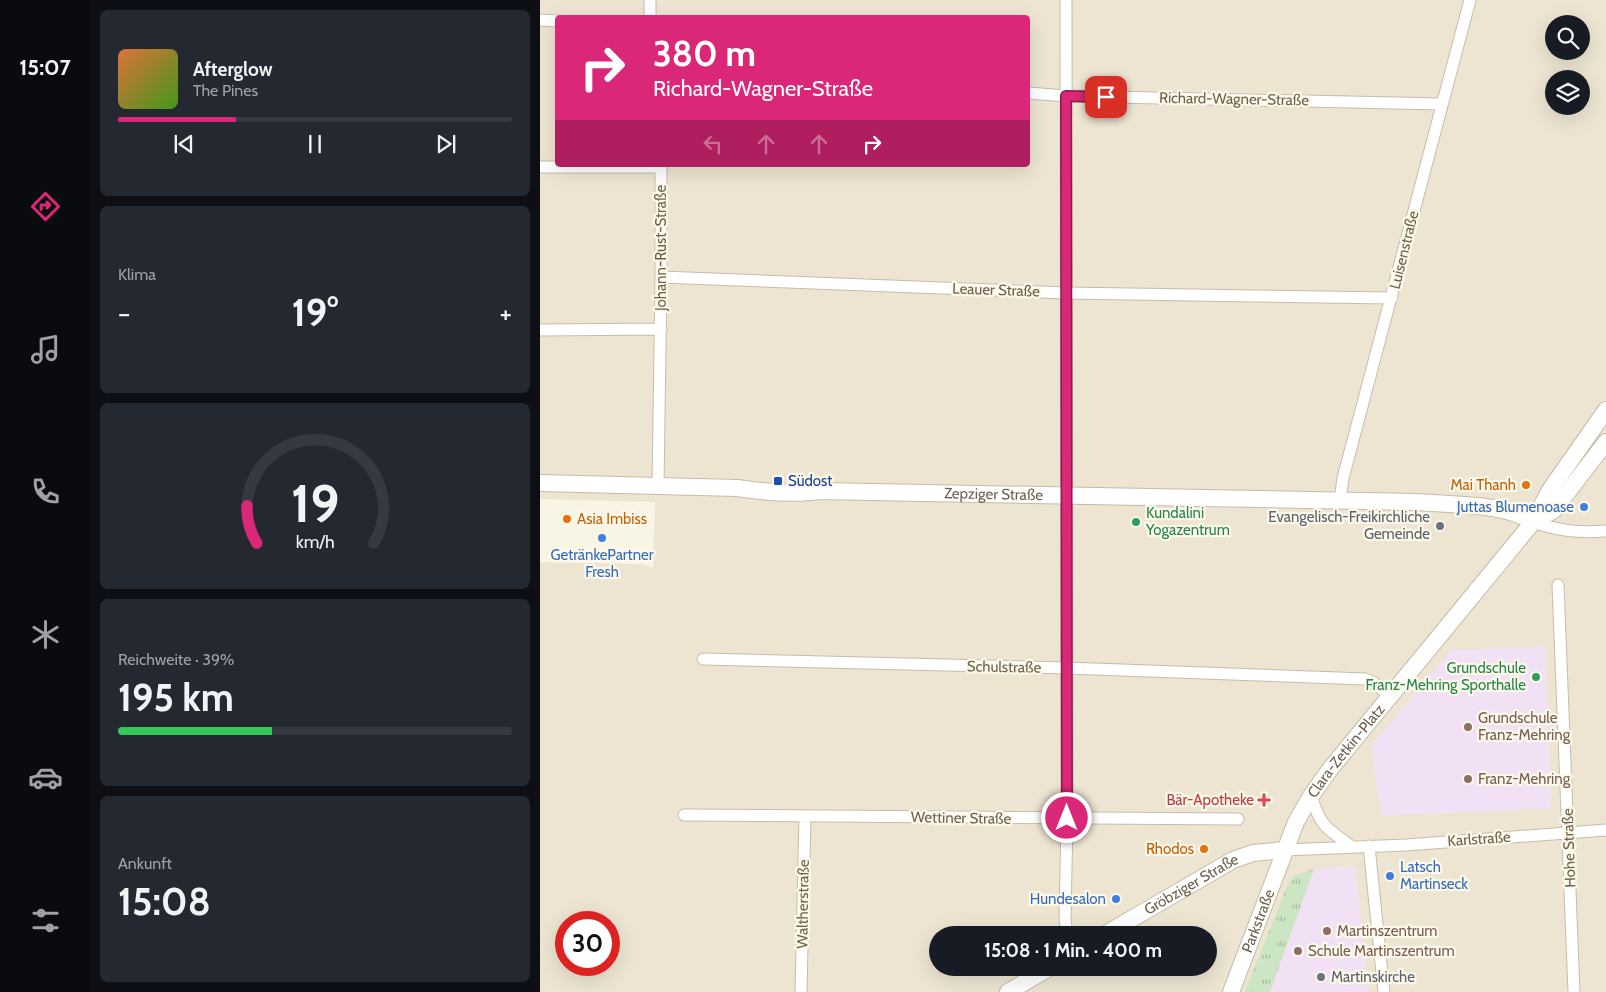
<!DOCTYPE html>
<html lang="de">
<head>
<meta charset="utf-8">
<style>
  body { margin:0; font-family:Cabin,sans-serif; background:#242831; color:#f1f3f6; height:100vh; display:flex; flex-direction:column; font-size:19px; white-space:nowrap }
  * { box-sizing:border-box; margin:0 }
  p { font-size:16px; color:#9ea1a6 }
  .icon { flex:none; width:28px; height:28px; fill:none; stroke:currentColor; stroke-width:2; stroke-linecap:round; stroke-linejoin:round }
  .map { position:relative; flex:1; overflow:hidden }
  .details { display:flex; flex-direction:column; gap:10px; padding:10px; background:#0d0f14; width:450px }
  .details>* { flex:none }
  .guide { position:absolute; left:15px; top:15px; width:475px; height:152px; border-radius:5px; box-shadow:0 5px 20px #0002; background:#db2777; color:#fff; overflow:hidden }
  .buttons { position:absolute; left:1005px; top:15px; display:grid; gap:10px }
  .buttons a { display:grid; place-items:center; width:45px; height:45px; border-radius:50%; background:#171b24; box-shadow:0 5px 20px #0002; font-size:25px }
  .speed { position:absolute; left:15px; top:911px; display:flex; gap:10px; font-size:25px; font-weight:700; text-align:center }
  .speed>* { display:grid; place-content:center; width:65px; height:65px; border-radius:50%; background:#171b24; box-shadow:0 5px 20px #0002; line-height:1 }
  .speed .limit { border:8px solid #d22; background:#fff; color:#111 }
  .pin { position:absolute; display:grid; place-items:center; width:42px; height:42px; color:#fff; margin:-21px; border-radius:10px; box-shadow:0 2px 8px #0006 }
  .me { position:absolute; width:55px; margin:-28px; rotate:0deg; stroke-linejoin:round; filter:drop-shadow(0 0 4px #0008) }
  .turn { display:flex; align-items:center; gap:18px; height:105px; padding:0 15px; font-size:22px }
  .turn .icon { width:65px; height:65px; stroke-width:2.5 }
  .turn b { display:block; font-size:35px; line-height:42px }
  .lanes { display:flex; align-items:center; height:48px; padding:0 15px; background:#0003; justify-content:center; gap:25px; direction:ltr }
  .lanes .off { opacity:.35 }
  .big { font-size:38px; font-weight:800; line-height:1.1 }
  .details .tile { flex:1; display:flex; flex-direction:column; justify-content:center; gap:8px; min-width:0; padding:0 18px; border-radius:8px; background:#242831 }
  .details .dial { align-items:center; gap:0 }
  .dial svg { height:130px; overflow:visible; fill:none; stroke:#363941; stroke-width:7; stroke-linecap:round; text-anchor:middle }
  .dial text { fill:#f1f3f6; stroke:none }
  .song { display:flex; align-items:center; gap:15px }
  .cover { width:60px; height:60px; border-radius:8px; background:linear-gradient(135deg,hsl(20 70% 55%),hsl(100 70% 35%)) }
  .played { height:5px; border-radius:2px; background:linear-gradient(90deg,#db2777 30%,#363941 30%) }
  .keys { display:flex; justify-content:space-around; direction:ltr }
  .heat { display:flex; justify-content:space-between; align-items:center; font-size:28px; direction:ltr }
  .charge { height:8px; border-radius:4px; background:linear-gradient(90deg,#34c759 39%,#363941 0) }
  .trip { position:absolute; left:389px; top:926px; width:288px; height:50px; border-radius:25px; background:#171b24; box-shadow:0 5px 20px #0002; font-weight:800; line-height:50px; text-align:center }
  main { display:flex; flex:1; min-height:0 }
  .menu { display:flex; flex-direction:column; width:90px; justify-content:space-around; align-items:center; background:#090b0e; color:#9ea1a6 }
  .menu .icon { width:35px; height:35px }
  .menu .current { color:#db2777 }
  .menu b { font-size:22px; color:#f1f3f6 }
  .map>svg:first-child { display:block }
</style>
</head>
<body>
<main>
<nav class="menu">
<b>15:07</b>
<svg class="icon current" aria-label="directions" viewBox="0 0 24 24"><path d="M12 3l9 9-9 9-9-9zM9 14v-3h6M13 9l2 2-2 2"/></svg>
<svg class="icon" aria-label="music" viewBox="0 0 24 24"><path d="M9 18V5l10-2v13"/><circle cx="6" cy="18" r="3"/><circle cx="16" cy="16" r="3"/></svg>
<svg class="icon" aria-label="phone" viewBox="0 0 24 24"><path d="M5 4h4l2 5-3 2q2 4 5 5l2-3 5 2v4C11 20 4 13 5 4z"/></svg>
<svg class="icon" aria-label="climate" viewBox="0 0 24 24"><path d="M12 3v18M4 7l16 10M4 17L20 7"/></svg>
<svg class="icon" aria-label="car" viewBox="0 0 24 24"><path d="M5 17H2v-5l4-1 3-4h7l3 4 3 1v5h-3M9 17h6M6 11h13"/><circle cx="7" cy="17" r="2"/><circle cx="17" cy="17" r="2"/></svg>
<svg class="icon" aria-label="filters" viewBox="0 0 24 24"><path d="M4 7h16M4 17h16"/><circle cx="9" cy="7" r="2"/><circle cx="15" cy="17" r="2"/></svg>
</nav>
<section class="details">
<div class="tile">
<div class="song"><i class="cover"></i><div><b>Afterglow</b><p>The Pines</p></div></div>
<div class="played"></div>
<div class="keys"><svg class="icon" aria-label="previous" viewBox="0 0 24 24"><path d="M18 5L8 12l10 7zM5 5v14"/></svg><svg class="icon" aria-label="pause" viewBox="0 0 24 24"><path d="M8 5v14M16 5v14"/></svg><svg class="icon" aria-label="next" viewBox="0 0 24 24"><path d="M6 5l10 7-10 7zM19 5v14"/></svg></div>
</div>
<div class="tile"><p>Klima</p>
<div class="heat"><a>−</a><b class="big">19°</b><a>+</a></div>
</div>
<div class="tile dial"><svg viewBox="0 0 100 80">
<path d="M14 69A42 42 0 1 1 86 69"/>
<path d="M14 69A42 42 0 0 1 8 46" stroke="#db2777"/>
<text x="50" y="56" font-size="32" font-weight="700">19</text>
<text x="50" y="72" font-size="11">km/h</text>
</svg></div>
<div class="tile"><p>Reichweite · 39%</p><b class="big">195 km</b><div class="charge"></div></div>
<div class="tile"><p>Ankunft</p><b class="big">15:08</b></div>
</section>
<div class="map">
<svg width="1066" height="992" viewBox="0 0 1066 992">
  <defs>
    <pattern id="park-tufts" width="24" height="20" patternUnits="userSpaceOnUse" patternTransform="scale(1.25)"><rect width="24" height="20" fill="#cbe5c5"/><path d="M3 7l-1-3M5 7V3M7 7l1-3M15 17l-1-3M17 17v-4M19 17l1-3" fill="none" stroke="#a9bda2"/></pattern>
  </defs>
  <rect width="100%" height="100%" fill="#f9f5e4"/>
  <path fill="#ede5d2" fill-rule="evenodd" d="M 0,0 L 1066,0 L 1066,992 L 0,992 L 0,562 L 102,564 L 113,568 L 115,502 L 0,499 ZM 18,18 L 488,18 L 488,165 L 18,165 ZM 1014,24 L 1041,24 L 1041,51 L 1014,51 ZM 1014,79 L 1041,79 L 1041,106 L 1014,106 ZM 26,922 L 69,922 L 69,965 L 26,965 ZM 398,935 L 668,935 L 668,968 L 398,968 Z"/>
  <path fill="#f2e1f5" d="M 1005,646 L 1011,808 L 842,816 L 831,746 L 911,650 Z
    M 815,866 L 829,992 L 730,992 L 774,869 Z"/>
  <path fill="url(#park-tufts)" d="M 774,869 L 730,992 L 705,992 L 748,884 L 756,875 Z"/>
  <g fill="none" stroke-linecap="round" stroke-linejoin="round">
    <defs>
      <path id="street" d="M 526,0 L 527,818 L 525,919 L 527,935
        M 110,18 L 110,0
        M 0,20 L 18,21
        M 488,93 L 526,96 L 901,104
        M 0,167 L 121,167
        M 121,277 L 526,293 L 852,298
        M 0,330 L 121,329
        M 118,486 L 121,277 L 121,165
        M 800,500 L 803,478 L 930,0
        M 993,522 C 1019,531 1038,533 1066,531
        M 1018,585 L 1034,992
        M 163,659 L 527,668 L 825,679 L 833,682 L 850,696
        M 771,796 C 781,827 786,828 811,846
        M 144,815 L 698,819
        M 829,846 L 844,992
        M 745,850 L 866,845 L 1066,830
        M 261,992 L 265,816"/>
      <g id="secondary">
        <path id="s1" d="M 0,483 L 197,488 C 224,492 252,495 279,491 L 877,502 C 910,505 966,503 993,522"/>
        <path d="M 993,522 L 1014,510 L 1066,442"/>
        <path id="s2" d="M 564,935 L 693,860 L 713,853 L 745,850"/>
        <path d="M 468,992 L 509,968"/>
        <path id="s3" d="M 691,992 L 756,822 L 771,796 L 791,768 L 993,522 L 1010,490 L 1066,410"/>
      </g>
    </defs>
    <use href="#street" stroke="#c7bcaa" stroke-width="13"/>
    <use href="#secondary" stroke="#c7bba6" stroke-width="18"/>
    <use href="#street" stroke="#fff" stroke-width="11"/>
    <use href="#secondary" stroke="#fff" stroke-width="16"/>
  </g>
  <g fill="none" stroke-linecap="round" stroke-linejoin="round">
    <defs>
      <path id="route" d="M 527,818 L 526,96 L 566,97"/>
    </defs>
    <use href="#route" stroke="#8e194d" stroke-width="12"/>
    <use href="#route" stroke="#db2777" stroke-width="9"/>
  </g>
  <rect fill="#1a4fb4" stroke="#fdf9ea" stroke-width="2" x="233" y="476" width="10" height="10" rx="2.5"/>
  <g fill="#e8710a" stroke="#fdf9ea" stroke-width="2">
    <circle cx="986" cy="485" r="5"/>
    <circle cx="27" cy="519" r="5"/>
    <circle cx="664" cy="849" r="5"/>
  </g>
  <g fill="#3f7fe0" stroke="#fdf9ea" stroke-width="2">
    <circle cx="1044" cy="507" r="5"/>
    <circle cx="62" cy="538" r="5"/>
    <circle cx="850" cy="876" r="5"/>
    <circle cx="576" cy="899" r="5"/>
  </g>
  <g fill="#2e9e5b" stroke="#fdf9ea" stroke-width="2">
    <circle cx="596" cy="522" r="5"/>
    <circle cx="996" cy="677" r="5"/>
  </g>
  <g fill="#6b7280" stroke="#fdf9ea" stroke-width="2">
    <circle cx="900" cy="526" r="5"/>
    <circle cx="781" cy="977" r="5"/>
  </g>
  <g fill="#8d6e63" stroke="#fdf9ea" stroke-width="2">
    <circle cx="928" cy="727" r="5"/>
    <circle cx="928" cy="779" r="5"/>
    <circle cx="787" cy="931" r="5"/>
    <circle cx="758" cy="951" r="5"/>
  </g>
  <path fill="#e0444e" stroke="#fdf9ea" stroke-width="2" d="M721.5 792.5h5v5h5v5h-5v5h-5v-5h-5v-5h5z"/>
  <g text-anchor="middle" stroke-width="4.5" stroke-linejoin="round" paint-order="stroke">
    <g font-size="15" fill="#6f604d" stroke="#fdf9ea">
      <text transform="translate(694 99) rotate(1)" y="5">Richard-Wagner-Straße</text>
      <text transform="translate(121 248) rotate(-90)" y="5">Johann-Rust-Straße</text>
      <text transform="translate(864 250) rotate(-76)" y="5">Luisenstraße</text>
      <text transform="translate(456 290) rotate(2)" y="5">Leauer Straße</text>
      <text dy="5" stroke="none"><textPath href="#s1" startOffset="454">Zepziger Straße</textPath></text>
      <text transform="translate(464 667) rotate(1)" y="5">Schulstraße</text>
      <text dy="5" stroke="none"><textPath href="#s3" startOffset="269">Clara-Zetkin-Platz</textPath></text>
      <text transform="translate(421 818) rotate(1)" y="5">Wettiner Straße</text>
      <text transform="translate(939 839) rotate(-4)" y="5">Karlstraße</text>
      <text transform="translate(1029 848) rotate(-92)" y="5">Hohe Straße</text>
      <text dy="5" stroke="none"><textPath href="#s2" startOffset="101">Gröbziger Straße</textPath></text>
      <text transform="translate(263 904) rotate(-89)" y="5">Waltherstraße</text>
      <text dy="5" stroke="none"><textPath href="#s3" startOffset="76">Parkstraße</textPath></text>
    </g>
    <g font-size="15" fill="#164399" stroke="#fdf9ea" text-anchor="start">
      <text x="248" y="486">Südost</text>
    </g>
    <g font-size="15" fill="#c56008" stroke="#fdf9ea" text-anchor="end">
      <text x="976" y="490">Mai Thanh</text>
      <text x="37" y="524" text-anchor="start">Asia Imbiss</text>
      <text x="654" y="854">Rhodos</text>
    </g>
    <g font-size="15" fill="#366cbe" stroke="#fdf9ea" text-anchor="end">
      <text x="1034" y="512">Juttas Blumenoase</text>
      <text x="62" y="560" text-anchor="middle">GetränkePartner<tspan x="62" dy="17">Fresh</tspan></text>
      <text x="860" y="872" text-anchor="start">Latsch<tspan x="860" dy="17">Martinseck</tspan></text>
      <text x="566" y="904">Hundesalon</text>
    </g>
    <g font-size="15" fill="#27864d" stroke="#fdf9ea" text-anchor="start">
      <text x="606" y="518">Kundalini<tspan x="606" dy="17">Yogazentrum</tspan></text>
      <text x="986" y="673" text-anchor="end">Grundschule<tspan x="986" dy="17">Franz-Mehring Sporthalle</tspan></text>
    </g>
    <g font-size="15" fill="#5b616d" stroke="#fdf9ea" text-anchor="end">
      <text x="890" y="522">Evangelisch-Freikirchliche<tspan x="890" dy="17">Gemeinde</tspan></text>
      <text x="791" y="982" text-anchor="start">Martinskirche</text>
    </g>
    <g font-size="15" fill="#785e54" stroke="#fdf9ea" text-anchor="start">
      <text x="938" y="723">Grundschule<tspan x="938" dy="17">Franz-Mehring</tspan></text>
      <text x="938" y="784">Franz-Mehring</text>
      <text x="797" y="936">Martinszentrum</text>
      <text x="768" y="956">Schule Martinszentrum</text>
    </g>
    <g font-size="15" fill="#be3a42" stroke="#fdf9ea" text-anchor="end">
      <text x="714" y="805">Bär-Apotheke</text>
    </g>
  </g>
</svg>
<div class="buttons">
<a><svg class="icon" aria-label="search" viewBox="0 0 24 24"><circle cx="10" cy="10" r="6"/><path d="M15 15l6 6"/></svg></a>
<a><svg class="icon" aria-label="layers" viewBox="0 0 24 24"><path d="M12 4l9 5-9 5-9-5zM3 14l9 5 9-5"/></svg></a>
</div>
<div class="speed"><div class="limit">30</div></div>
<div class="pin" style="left:566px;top:97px;background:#d93025"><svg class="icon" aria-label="arrive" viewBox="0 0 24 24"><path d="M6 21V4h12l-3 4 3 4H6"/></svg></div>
<svg class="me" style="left:527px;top:818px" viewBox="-20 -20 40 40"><circle r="17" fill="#db2777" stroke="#fff" stroke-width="3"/><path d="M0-11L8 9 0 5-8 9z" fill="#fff"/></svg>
<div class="trip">15:08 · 1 Min. · 400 m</div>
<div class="guide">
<div class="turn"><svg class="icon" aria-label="right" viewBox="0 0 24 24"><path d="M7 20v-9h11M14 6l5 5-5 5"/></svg><div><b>380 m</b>Richard-Wagner-Straße</div></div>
<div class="lanes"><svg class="icon off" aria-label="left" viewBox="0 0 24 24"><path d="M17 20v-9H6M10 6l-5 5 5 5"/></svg><svg class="icon off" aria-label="ahead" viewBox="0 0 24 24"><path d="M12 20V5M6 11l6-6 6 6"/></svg><svg class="icon off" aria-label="ahead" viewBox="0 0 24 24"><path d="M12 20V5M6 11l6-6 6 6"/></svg><svg class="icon" aria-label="right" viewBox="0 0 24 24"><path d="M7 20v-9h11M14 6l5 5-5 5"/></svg></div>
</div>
</div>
</main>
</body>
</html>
